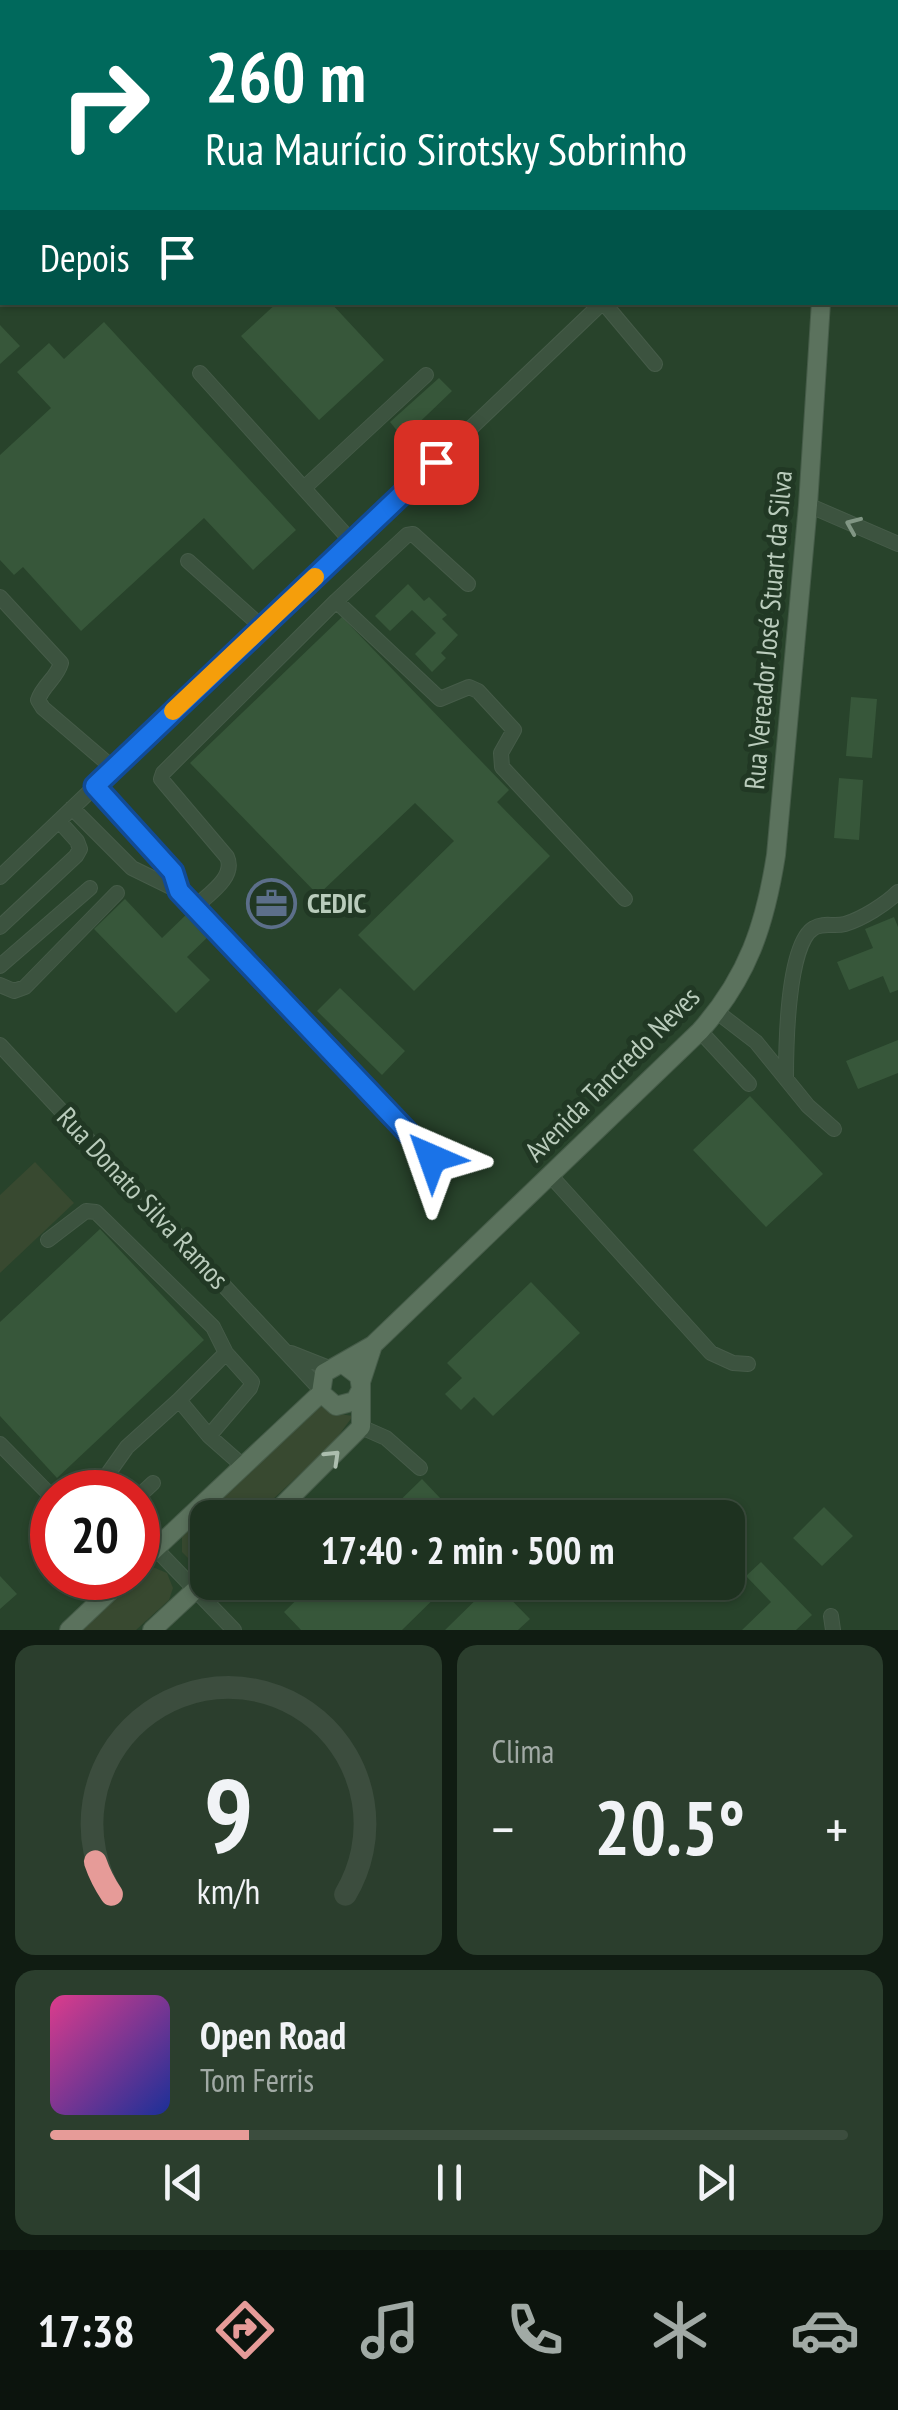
<!DOCTYPE html>
<html lang="pt">
<head>
<meta charset="utf-8">
<style>
  body { margin:0; font-family:"PT Sans Narrow",sans-serif; background:#2b3e2d; color:#f1f3f6; height:100vh; display:flex; flex-direction:column; font-size:38px; white-space:nowrap }
  * { box-sizing:border-box; margin:0 }
  p { font-size:32px; color:#a1aaa5 }
  .icon { flex:none; width:55px; height:55px; fill:none; stroke:currentColor; stroke-width:2; stroke-linecap:round; stroke-linejoin:round }
  .map { position:relative; height:1630px; overflow:hidden }
  .sheet { display:flex; flex-direction:column; gap:15px; padding:15px; background:#101c12; flex:1 }
  .sheet>* { flex:none }
  .hud { position:absolute; left:0px; top:0px; width:900px; height:305px; box-shadow:0 2px 8px #0004,0 0 0 2px #3c4d3e; background:#00695c; color:#fff; overflow:hidden }
  .speed { position:absolute; left:30px; top:1470px; display:flex; gap:20px; font-size:50px; font-weight:700; text-align:center }
  .speed>* { display:grid; place-content:center; width:130px; height:130px; border-radius:50%; background:#1e3220; box-shadow:0 2px 8px #0004,0 0 0 2px #3c4d3e; line-height:1 }
  .speed .limit { border:15px solid #d22; background:#fff; color:#111 }
  .pin { position:absolute; display:grid; place-items:center; width:85px; height:85px; color:#fff; margin:-42px; border-radius:20px; box-shadow:0 5px 15px #0006 }
  .me { position:absolute; width:110px; margin:-55px; rotate:317deg; stroke-linejoin:round; filter:drop-shadow(0 0 8px #0008) }
  .turn { display:flex; align-items:center; gap:35px; height:210px; padding:0 40px; font-size:45px }
  .turn .icon { width:130px; height:130px; stroke-width:2.5 }
  .turn b { display:block; font-size:70px; line-height:85px }
  .then { display:flex; align-items:center; height:95px; padding:0 40px; background:#0003; gap:20px; font-size:38px }
  .big { font-size:75px; font-weight:600; line-height:1.1 }
  .sheet .tile { flex:1; display:flex; flex-direction:column; justify-content:center; gap:15px; min-width:0; padding:0 35px; border-radius:20px; background:#2b3e2d }
  .sheet .dial { align-items:center; gap:0 }
  .dial svg { height:260px; overflow:visible; fill:none; stroke:#3c4d3e; stroke-width:7; stroke-linecap:round; text-anchor:middle }
  .dial text { fill:#f1f3f6; stroke:none }
  .song { display:flex; align-items:center; gap:30px }
  .cover { width:120px; height:120px; border-radius:15px; background:linear-gradient(135deg,hsl(330 70% 55%),hsl(230 70% 35%)) }
  .played { height:10px; border-radius:5px; background:linear-gradient(90deg,#e69b98 25%,#3c4d3e 25%) }
  .keys { display:flex; justify-content:space-around; direction:ltr }
  .heat { display:flex; justify-content:space-between; align-items:center; font-size:55px; direction:ltr }
  .sheet .tiles { flex:1; display:grid; gap:15px; grid-template-columns:1fr 1fr }
  .tile:last-child { grid-column:span 2 }
  .trip { position:absolute; left:190px; top:1500px; width:555px; height:100px; border-radius:20px; background:#1e3220; box-shadow:0 2px 8px #0004,0 0 0 2px #3c4d3e; font-weight:600; line-height:100px; text-align:center }
  .tabs { display:flex; height:160px; justify-content:space-around; align-items:center; background:#0c140d; color:#a1aaa5 }
  .tabs .icon { width:70px; height:70px }
  .tabs .active { color:#e69b98 }
  .tabs b { font-size:45px; color:#f1f3f6 }
  .map>svg:first-child { display:block }
</style>
</head>
<body>
<div class="map">
<svg width="898" height="1630" viewBox="0 0 898 1630">
  <rect width="100%" height="100%" fill="#28432b"/>
  <path fill="#384930" d="M 35,1162 L 74,1203 L 0,1273 L 0,1195 Z
    M 318,1405 L 333,1413 L 353,1416 L 333,1443 L 254,1517 L 208,1518 L 207,1561 L 199,1569 L 182,1552 L 182,1535 Z
    M 145,1568 L 155,1568 L 167,1573 L 173,1588 L 169,1600 L 136,1630 L 78,1630 Z"/>
  <path fill="#37573a" d="M 278,302 L 330,302 L 384,360 L 319,420 L 241,336 Z
    M 104,322 L 296,530 L 253,570 L 204,518 L 81,631 L 23,567 L 14,575 L 0,560 L 0,455 L 51,408 L 17,372 L 49,343 L 64,359 Z
    M 0,325 L 20,346 L 0,364 Z
    M 439,378 L 452,391 L 403,438 L 390,422 Z
    M 408,584 L 424,601 L 429,597 L 447,615 L 442,619 L 458,635 L 441,653 L 446,658 L 432,672 L 415,654 L 436,633 L 412,610 L 390,631 L 375,616 Z
    M 342,617 L 509,790 L 497,802 L 550,856 L 414,991 L 358,935 L 454,841 L 415,803 L 318,895 L 190,763 Z
    M 851,697 L 877,699 L 872,758 L 846,756 Z
    M 839,778 L 863,780 L 859,840 L 834,838 Z
    M 125,899 L 162,938 L 190,911 L 212,933 L 187,957 L 210,980 L 176,1013 L 94,929 Z
    M 894,917 L 898,927 L 898,990 L 890,993 L 883,976 L 849,990 L 837,962 L 873,948 L 865,929 Z
    M 340,988 L 405,1051 L 382,1075 L 317,1011 Z
    M 898,1040 L 898,1073 L 858,1089 L 846,1061 Z
    M 750,1096 L 823,1174 L 766,1227 L 693,1150 Z
    M 100,1229 L 204,1340 L 57,1478 L 0,1416 L 0,1322 Z
    M 531,1282 L 580,1333 L 493,1416 L 474,1397 L 461,1410 L 445,1394 L 462,1378 L 447,1363 Z
    M 422,1479 L 459,1518 L 382,1518 Z
    M 824,1507 L 853,1536 L 822,1566 L 793,1538 Z
    M 761,1562 L 812,1615 L 796,1630 L 742,1630 L 771,1602 L 746,1576 Z
    M 0,1576 L 17,1594 L 0,1609 Z
    M 315,1582 L 451,1582 L 402,1630 L 301,1630 L 284,1612 Z
    M 494,1582 L 530,1619 L 518,1630 L 445,1630 Z"/>
  <g fill="none" stroke-linecap="round" stroke-linejoin="round">
    <defs>
      <path id="minor" d="M 898,66 L 898,65
        M 200,373 L 352,542
        M 304,488 L 426,375
        M 808,505 L 898,544
        M 188,561 L 262,627
        M 0,597 L 61,663 C 57,678 43,685 38,700 L 43,708 L 113,768
        M 336,601 L 407,535 L 413,534 L 468,584
        M 95,786 L 173,872 L 179,891 L 432,1157
        M 72,808 L 132,868 L 179,891
        M 0,877 L 603,302 L 655,364
        M 195,907 C 209,894 236,877 227,857 L 166,785 L 161,779 L 163,773 L 336,601 L 440,699 L 469,687 L 478,691 L 514,730 L 501,753 L 502,767 L 625,899
        M 0,927 L 76,856 L 80,849 L 77,841 L 59,821
        M 0,966 L 90,888
        M 0,985 L 14,991 L 25,987 L 117,893
        M 717,1012 L 756,1042 L 808,1106 L 834,1129
        M 700,1031 L 749,1084
        M 0,1045 L 321,1390
        M 786,1079 C 786,1049 787,943 814,928 C 824,922 834,927 845,924 C 862,919 886,904 898,892
        M 550,1175 L 711,1353 L 733,1363 L 748,1364
        M 48,1240 L 86,1211 L 96,1212 L 213,1327 L 226,1353 L 179,1400 L 209,1436 L 243,1466
        M 291,1353 L 329,1368
        M 361,1427 L 386,1438 L 420,1468
        M 209,1436 L 250,1388 L 252,1382 L 226,1353
        M 0,1444 L 52,1497
        M 95,1492 L 127,1447 L 179,1400
        M 138,1497 L 153,1483
        M 155,1548 L 234,1630
        M 831,1616 L 833,1630"/>
      <path id="major" d="M 15,2 L 18,0
        M 812,2 L 813,0
        M 0,17 L 2,14
        M 343,1364 L 359,1376 L 361,1389 L 355,1401 L 336,1406 L 321,1393 L 324,1373 L 373,1345 L 700,1031 C 748,977 765,925 776,855 L 808,505 L 821,302
        M 270,1518 L 361,1427 L 361,1382 L 373,1345
        M 138,1565 L 321,1393
        M 69,1630 L 124,1578
        M 152,1630 L 208,1578"/>
    </defs>
    <use href="#minor" stroke="#465c49" stroke-width="16"/>
    <use href="#major" stroke="#465c49" stroke-width="20"/>
    <use href="#minor" stroke="#3c533f" stroke-width="14"/>
    <use href="#major" stroke="#5b725d" stroke-width="18"/>
  </g>
  <defs><path id="oneway-chevron" d="M-2-3.5L2.5 0L-2 3.5" fill="none" stroke-width="1.6" stroke-linecap="round" stroke-linejoin="round" transform="scale(2.5)"/></defs>
  <use stroke="#819684" href="#oneway-chevron" transform="translate(853 525) rotate(-157)"/>
  <use stroke="#acbeae" href="#oneway-chevron" transform="translate(333 1457) rotate(-44)"/>
  <g fill="none" stroke-linecap="round" stroke-linejoin="round">
    <defs>
      <path id="route" d="M 432,1158 L 179,891 L 173,872 L 95,786 L 436,462"/>
    </defs>
    <use href="#route" stroke="#114b97" stroke-width="25"/>
    <use href="#route" stroke="#1a73e8" stroke-width="18"/>
    <path stroke="#f59e0b" stroke-width="18" d="M 173,711 L 315,577"/>
  </g>
  <defs>
    <symbol id="office-ring" viewBox="-11 -11 22 22"><circle r="9.5" fill="#213824" stroke="#5c6f8a" stroke-width="1.5"/><path d="M-6-3h4V-5.5h4V-3h4V5H-6ZM-1-4.5V-3h2v-1.5ZM-6 0V1H6V0Z" fill="#5c6f8a"/></symbol>
  </defs>
  <g fill-rule="evenodd">
    <use href="#office-ring" x="244" y="876" width="55" height="55"/>
  </g>
  <g text-anchor="middle" stroke-width="10" stroke-linejoin="round" paint-order="stroke">
    <g font-size="28" fill="#baccbc" stroke="#213824">
      <text transform="translate(768 630) rotate(-85)" y="10">Rua Vereador José Stuart da Silva</text>
      <text transform="translate(612 1074) rotate(-45)" y="10">Avenida Tancredo Neves</text>
      <text transform="translate(143 1198) rotate(47)" y="10">Rua Donato Silva Ramos</text>
    </g>
    <g font-size="28" font-weight="bold" fill="#baccbc" stroke="#213824" text-anchor="start">
      <text x="307" y="913">CEDIC</text>
    </g>
  </g>
</svg>
<div class="speed"><div class="limit">20</div></div>
<div class="pin" style="left:436px;top:462px;background:#d93025"><svg class="icon" aria-label="arrive" viewBox="0 0 24 24"><path d="M6 21V4h12l-3 4 3 4H6"/></svg></div>
<svg class="me" style="left:432px;top:1158px" viewBox="-20 -20 40 40"><path d="M0-17L14 15 0 8-14 15z" fill="#1a73e8" stroke="#fff" stroke-width="4"/></svg>
<div class="trip">17:40 · 2 min · 500 m</div>
<div class="hud">
<div class="turn"><svg class="icon" aria-label="right" viewBox="0 0 24 24"><path d="M7 20v-9h11M14 6l5 5-5 5"/></svg><div><b>260 m</b>Rua Maurício Sirotsky Sobrinho</div></div>
<div class="then">Depois<svg class="icon" aria-label="arrive" viewBox="0 0 24 24"><path d="M6 21V4h12l-3 4 3 4H6"/></svg></div>
</div>
</div>
<section class="sheet">
<div class="tiles">
<div class="tile dial"><svg viewBox="0 0 100 80">
<path d="M14 69A42 42 0 1 1 86 69"/>
<path d="M14 69A42 42 0 0 1 9 59" stroke="#e69b98"/>
<text x="50" y="56" font-size="32" font-weight="700">9</text>
<text x="50" y="72" font-size="11">km/h</text>
</svg></div>
<div class="tile"><p>Clima</p>
<div class="heat"><a>−</a><b class="big">20.5°</b><a>+</a></div>
</div>
<div class="tile">
<div class="song"><i class="cover"></i><div><b>Open Road</b><p>Tom Ferris</p></div></div>
<div class="played"></div>
<div class="keys"><svg class="icon" aria-label="previous" viewBox="0 0 24 24"><path d="M18 5L8 12l10 7zM5 5v14"/></svg><svg class="icon" aria-label="pause" viewBox="0 0 24 24"><path d="M8 5v14M16 5v14"/></svg><svg class="icon" aria-label="next" viewBox="0 0 24 24"><path d="M6 5l10 7-10 7zM19 5v14"/></svg></div>
</div>
</div>
</section>
<nav class="tabs">
<b>17:38</b>
<svg class="icon active" aria-label="directions" viewBox="0 0 24 24"><path d="M12 3l9 9-9 9-9-9zM9 14v-3h6M13 9l2 2-2 2"/></svg>
<svg class="icon" aria-label="music" viewBox="0 0 24 24"><path d="M9 18V5l10-2v13"/><circle cx="6" cy="18" r="3"/><circle cx="16" cy="16" r="3"/></svg>
<svg class="icon" aria-label="phone" viewBox="0 0 24 24"><path d="M5 4h4l2 5-3 2q2 4 5 5l2-3 5 2v4C11 20 4 13 5 4z"/></svg>
<svg class="icon" aria-label="climate" viewBox="0 0 24 24"><path d="M12 3v18M4 7l16 10M4 17L20 7"/></svg>
<svg class="icon" aria-label="car" viewBox="0 0 24 24"><path d="M5 17H2v-5l4-1 3-4h7l3 4 3 1v5h-3M9 17h6M6 11h13"/><circle cx="7" cy="17" r="2"/><circle cx="17" cy="17" r="2"/></svg>
</nav>
</body>
</html>
